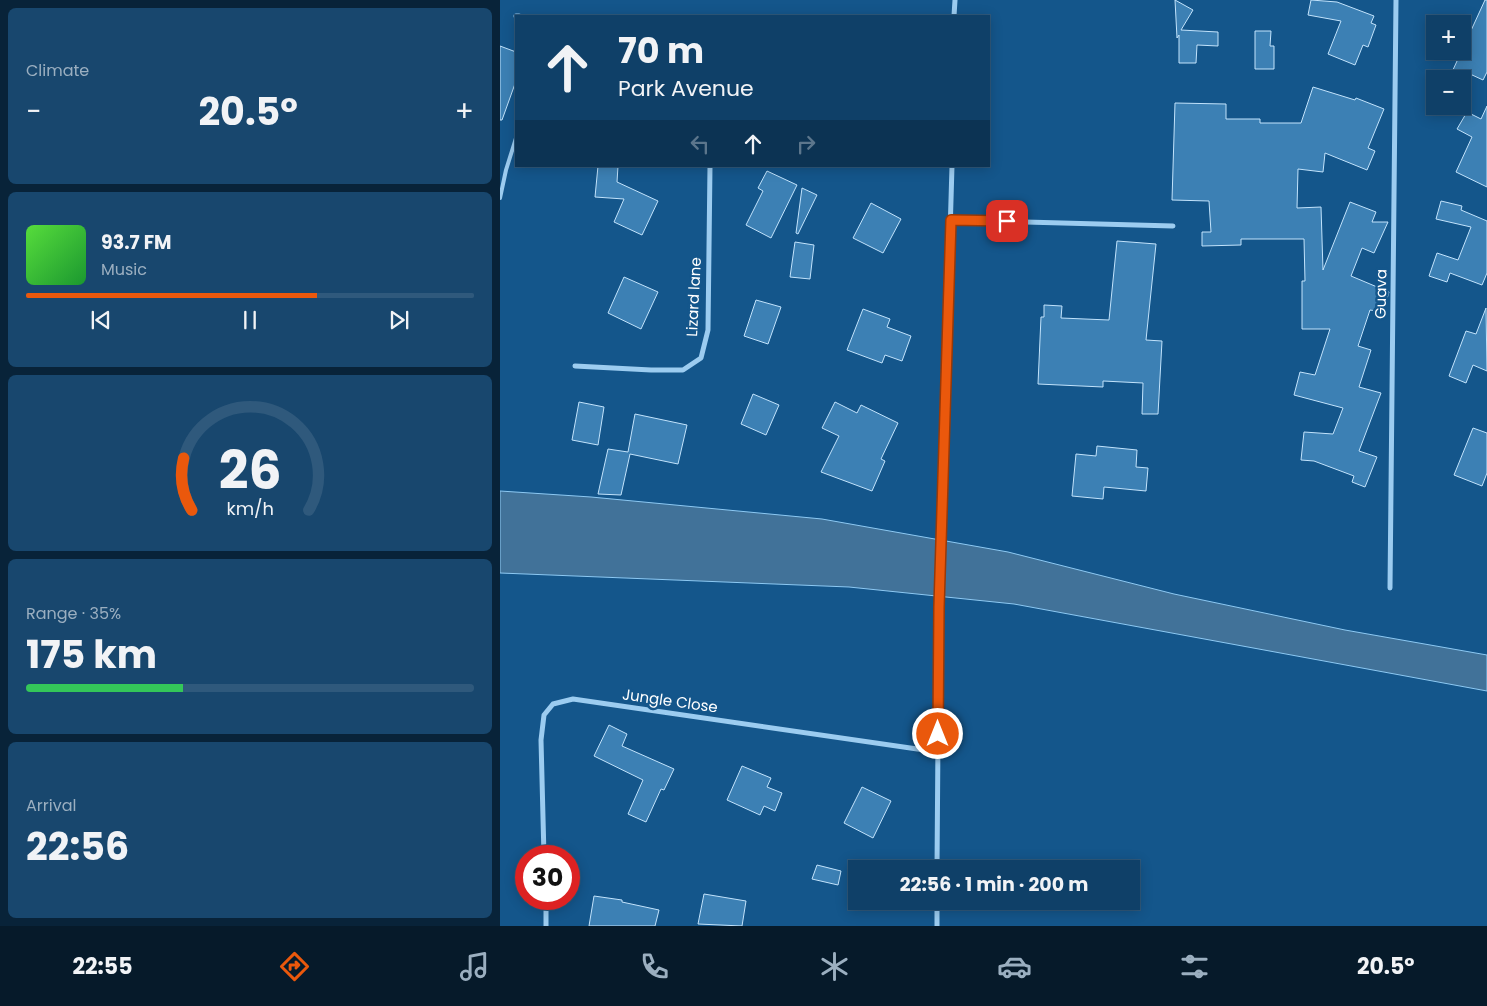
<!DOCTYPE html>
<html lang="en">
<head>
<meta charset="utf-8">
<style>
  body { margin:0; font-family:Poppins,sans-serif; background:#18476e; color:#f1f3f6; height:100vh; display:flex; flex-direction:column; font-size:19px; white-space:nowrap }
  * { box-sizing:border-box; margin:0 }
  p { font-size:16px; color:#9bafc0 }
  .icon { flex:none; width:28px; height:28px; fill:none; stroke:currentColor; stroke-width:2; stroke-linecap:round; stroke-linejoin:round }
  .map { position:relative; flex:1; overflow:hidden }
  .sheet { display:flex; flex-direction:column; gap:8px; padding:8px; background:#082339; width:500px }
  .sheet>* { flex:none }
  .banner { position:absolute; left:15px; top:15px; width:475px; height:152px; border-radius:0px; box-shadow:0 2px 12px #0003,0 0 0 1px #2f597c; background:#0f4068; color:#f1f3f6; overflow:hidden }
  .fabs { position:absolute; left:926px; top:15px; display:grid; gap:10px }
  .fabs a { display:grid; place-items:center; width:45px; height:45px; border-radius:0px; background:#0f4068; box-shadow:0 2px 12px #0003,0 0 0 1px #2f597c; font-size:25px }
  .speed { position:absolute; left:15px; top:845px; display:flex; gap:10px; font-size:25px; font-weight:700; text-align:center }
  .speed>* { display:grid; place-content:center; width:65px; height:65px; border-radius:50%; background:#0f4068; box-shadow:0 2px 12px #0003,0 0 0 1px #2f597c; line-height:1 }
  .speed .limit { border:8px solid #d22; background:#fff; color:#111 }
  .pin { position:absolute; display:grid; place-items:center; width:42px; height:42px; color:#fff; margin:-21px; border-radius:10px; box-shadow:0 2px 8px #0006 }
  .me { position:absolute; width:55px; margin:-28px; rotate:0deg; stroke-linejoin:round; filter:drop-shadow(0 0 4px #0008) }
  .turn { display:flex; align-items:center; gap:18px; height:105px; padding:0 20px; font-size:22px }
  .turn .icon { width:65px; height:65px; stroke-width:2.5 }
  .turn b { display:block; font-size:35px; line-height:42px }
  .lanes { display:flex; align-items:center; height:48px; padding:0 20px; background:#0003; justify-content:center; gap:25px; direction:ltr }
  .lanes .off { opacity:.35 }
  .big { font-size:38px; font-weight:700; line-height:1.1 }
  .sheet .widget { flex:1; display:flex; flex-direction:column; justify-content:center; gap:8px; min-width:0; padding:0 18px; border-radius:8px; background:#18476e }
  .sheet .dial { align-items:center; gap:0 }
  .dial svg { height:130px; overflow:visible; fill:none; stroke:#2f597c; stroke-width:7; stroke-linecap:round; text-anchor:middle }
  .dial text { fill:#f1f3f6; stroke:none }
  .song { display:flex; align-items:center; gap:15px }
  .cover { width:60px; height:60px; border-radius:8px; background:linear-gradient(135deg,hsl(110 70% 55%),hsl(130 70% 35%)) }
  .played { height:5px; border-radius:2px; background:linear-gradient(90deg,#ea580c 65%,#2f597c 65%) }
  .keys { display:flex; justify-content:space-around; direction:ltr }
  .heat { display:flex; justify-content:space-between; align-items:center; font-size:28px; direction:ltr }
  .charge { height:8px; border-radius:4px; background:linear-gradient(90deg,#34c759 35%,#2f597c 0) }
  .trip { position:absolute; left:348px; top:860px; width:292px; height:50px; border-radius:0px; background:#0f4068; box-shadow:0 2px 12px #0003,0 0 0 1px #2f597c; font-weight:700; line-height:50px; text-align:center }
  .menu { display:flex; height:80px; justify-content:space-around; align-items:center; background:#061a2a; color:#9bafc0 }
  .menu .icon { width:35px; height:35px }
  .menu .active { color:#ea580c }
  .menu b { font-size:22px; color:#f1f3f6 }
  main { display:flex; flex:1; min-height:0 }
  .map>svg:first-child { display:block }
</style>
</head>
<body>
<main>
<section class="sheet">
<div class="widget"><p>Climate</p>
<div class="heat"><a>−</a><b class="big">20.5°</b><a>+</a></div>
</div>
<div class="widget">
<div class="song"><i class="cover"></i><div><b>93.7 FM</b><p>Music</p></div></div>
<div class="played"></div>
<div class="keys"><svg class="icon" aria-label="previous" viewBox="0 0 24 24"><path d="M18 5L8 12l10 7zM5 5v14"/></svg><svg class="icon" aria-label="pause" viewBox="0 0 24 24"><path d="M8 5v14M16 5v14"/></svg><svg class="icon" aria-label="next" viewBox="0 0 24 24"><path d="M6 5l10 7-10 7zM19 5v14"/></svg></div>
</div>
<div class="widget dial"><svg viewBox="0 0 100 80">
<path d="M14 69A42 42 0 1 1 86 69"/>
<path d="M14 69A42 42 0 0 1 9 37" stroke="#ea580c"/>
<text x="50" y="56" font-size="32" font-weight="700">26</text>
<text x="50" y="72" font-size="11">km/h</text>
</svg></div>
<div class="widget"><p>Range · 35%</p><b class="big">175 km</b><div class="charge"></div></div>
<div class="widget"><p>Arrival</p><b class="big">22:56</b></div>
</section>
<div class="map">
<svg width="987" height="926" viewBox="0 0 987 926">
  <rect width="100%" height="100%" fill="#14568b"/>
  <path fill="#417299" stroke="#8dc9f3" d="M 0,491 L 91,497 L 322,519 L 508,552 L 674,594 L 845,630 L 987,655 L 987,691 L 514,604 L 349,587 L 0,573 Z"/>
  <path fill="#3c80b4" stroke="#c2e3fc" d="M 675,0 L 693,10 L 681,30 L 718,32 L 718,46 L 697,45 L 696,63 L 679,63 L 679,35 L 677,38 Z
    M 811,0 L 837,2 L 874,16 L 871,23 L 876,25 L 868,47 L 863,45 L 855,65 L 828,54 L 841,21 L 808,15 Z
    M 985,0 L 987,0 L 987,72 L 983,80 L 970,74 L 968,79 L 952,72 Z
    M 755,31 L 771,31 L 770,46 L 774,46 L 774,69 L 755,69 Z
    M 0,46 L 16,52 L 16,81 L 2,120 L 0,120 Z
    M 813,87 L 855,100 L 856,98 L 884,109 L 868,148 L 875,151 L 867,170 L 825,153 L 823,172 L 798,169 L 797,208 L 821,207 L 823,270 L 850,202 L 876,212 L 872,222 L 888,222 L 874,253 L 862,248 L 851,276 L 889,292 L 883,312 L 870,310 L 858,346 L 871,350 L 859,387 L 881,393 L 859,451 L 877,457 L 865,487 L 852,482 L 854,476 L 814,461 L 801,460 L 804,432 L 833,434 L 843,408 L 794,395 L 800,372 L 815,375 L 830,329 L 802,329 L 802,281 L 805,281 L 804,239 L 741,239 L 741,245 L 702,246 L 702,232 L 711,232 L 709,201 L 672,200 L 675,103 L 726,104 L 726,119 L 760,119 L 760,123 L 801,123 Z
    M 987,106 L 987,187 L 956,172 L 972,137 L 957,129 L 967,112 L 981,119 Z
    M 98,166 L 118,166 L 117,182 L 158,201 L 142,235 L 114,222 L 124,199 L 95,197 Z
    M 267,171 L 297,185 L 271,238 L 246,225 L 263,191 L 258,188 Z
    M 302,188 L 317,195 L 298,234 L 296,233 Z
    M 941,201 L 962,206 L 961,210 L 987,221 L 987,273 L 982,285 L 950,273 L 947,282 L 929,276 L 937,253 L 958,260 L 971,227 L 936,219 Z
    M 371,203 L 401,219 L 383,253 L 353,238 Z
    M 617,241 L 656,244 L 646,340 L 662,341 L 658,414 L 642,414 L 643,383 L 603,381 L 603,387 L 538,384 L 541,317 L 544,317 L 544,305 L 562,306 L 561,318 L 609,320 Z
    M 295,242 L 314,245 L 310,279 L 290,277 Z
    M 124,277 L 158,292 L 141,329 L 108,313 Z
    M 256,300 L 281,307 L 268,344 L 244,336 Z
    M 986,308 L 987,371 L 973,365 L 966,383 L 949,376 L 966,331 L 976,334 Z
    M 363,309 L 390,319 L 387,327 L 411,336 L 402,361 L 385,355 L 382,363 L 347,350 Z
    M 253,394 L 279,405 L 266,435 L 241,424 Z
    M 79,402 L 104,407 L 98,445 L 72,440 Z
    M 335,402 L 357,413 L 361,405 L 398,423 L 381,459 L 385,461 L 372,491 L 321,472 L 339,436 L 322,428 Z
    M 135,414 L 187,425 L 178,464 L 130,454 L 121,495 L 98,494 L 108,449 L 128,452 Z
    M 973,428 L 987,433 L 987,473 L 982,486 L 954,475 Z
    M 597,446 L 637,450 L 636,467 L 648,468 L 646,491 L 604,487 L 603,499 L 572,496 L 576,454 L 596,456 Z
    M 109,725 L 127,734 L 122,746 L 174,769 L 164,790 L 161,789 L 146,822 L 128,814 L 143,780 L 94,756 Z
    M 242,766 L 271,778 L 267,787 L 282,793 L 275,811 L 264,806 L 260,815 L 227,800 Z
    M 362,787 L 391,801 L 373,838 L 344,823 Z
    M 317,865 L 341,871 L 338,885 L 312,879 Z
    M 204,894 L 246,901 L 242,926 L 198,924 Z
    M 94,896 L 122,900 L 122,902 L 159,910 L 155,926 L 89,926 Z"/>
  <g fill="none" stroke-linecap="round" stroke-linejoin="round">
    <path stroke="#9cccf0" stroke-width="4" d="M 0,198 L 6,170 L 16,138"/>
    <path stroke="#9cccf0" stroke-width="5" d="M 16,16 L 19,16
      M 454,16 L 455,0
      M 451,220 L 673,226
      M 75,366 L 151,370 L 183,370 L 201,358 L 208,330 L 210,166
      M 890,588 L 896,0
      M 44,856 L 41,740 L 44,715 L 53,704 L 73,699 L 438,752
      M 437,869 L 439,607 L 452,166
      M 46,899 L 46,926
      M 437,926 L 437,901"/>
  </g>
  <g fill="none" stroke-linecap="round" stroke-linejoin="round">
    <defs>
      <path id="route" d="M 438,734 L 439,607 L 451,220 L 507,221"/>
    </defs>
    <use href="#route" stroke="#983908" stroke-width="12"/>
    <use href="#route" stroke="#ea580c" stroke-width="9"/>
  </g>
  <g text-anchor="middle" stroke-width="5" stroke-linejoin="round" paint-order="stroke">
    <g font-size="15" fill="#fff" stroke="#14568b">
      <text transform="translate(881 294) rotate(-89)" y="5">Guava</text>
      <text transform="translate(194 297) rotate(-87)" y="5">Lizard lane</text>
      <text transform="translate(170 701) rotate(8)" y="5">Jungle Close</text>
    </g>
  </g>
</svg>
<div class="fabs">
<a>+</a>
<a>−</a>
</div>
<div class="speed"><div class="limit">30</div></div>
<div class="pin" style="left:507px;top:221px;background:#d93025"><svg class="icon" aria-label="arrive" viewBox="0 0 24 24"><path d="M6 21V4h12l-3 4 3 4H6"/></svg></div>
<svg class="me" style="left:438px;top:734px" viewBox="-20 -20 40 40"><circle r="17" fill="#ea580c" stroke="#fff" stroke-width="3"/><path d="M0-11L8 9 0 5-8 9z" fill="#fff"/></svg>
<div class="trip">22:56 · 1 min · 200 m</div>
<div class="banner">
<div class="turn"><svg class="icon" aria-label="ahead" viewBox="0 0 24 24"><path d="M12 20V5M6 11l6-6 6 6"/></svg><div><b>70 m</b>Park Avenue</div></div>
<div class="lanes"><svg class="icon off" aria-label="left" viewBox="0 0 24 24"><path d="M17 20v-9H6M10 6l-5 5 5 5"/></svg><svg class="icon" aria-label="ahead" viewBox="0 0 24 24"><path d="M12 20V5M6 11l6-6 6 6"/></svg><svg class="icon off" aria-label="right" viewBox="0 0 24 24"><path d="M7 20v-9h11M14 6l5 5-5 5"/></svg></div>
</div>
</div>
</main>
<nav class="menu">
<b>22:55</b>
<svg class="icon active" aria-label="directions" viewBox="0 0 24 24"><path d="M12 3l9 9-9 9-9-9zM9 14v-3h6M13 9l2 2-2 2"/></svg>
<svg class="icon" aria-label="music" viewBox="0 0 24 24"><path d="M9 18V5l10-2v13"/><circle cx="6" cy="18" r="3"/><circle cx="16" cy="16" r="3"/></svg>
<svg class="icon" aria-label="phone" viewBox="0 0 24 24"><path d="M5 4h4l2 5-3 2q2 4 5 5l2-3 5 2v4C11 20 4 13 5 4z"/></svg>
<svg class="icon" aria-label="climate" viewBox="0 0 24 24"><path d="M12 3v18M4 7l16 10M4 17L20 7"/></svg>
<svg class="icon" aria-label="car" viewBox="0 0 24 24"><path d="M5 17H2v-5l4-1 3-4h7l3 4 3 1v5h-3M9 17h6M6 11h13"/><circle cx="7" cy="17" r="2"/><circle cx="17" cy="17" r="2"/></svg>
<svg class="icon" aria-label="filters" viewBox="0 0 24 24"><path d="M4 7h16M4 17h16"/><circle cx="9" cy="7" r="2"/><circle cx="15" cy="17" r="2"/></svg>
<b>20.5°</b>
</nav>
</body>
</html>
